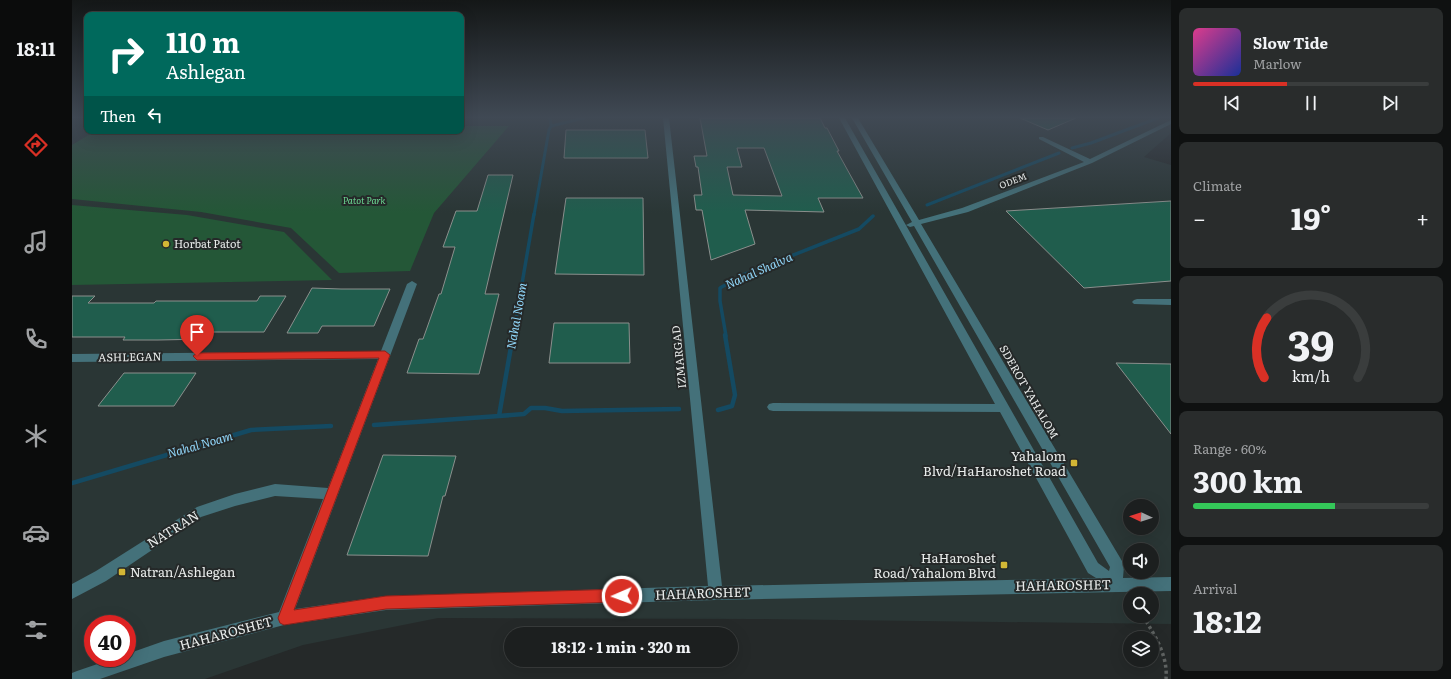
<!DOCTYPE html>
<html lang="en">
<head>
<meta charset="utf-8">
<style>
  body { margin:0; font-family:Literata,serif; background:#292c2c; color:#f1f3f6; height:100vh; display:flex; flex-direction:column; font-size:15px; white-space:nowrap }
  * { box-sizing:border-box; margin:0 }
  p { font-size:13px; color:#a0a2a4 }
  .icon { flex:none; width:22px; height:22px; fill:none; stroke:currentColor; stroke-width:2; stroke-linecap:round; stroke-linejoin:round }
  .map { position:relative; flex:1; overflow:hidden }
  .side { display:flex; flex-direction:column; gap:8px; padding:8px; background:#0f1111; width:280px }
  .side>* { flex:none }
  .top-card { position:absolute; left:12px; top:12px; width:380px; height:122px; border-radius:8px; box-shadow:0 4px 16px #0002,0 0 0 1px #3a3d3d; background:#00695c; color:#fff; overflow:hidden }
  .needle { width:26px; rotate:274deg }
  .buttons { position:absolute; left:1051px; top:499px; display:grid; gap:8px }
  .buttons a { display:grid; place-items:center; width:36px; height:36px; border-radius:50%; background:#1c1f1f; box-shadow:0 4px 16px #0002,0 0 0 1px #3a3d3d; font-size:20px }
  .speed { position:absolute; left:12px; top:615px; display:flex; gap:8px; font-size:20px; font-weight:700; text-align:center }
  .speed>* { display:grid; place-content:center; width:52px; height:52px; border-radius:50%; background:#1c1f1f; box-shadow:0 4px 16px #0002,0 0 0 1px #3a3d3d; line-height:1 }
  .speed .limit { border:6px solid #d22; background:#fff; color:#111 }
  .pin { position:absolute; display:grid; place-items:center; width:34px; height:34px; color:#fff; margin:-41px -17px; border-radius:50% 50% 50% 0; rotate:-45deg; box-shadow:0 0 4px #0007 }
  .pin .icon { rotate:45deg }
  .me { position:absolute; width:44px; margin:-22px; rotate:268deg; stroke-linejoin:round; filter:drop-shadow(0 0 3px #0008) }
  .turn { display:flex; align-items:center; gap:14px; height:84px; padding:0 16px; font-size:18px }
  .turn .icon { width:52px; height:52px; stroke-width:2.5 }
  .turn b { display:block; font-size:28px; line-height:34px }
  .then { display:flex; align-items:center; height:38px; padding:0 16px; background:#0003; gap:8px; font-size:15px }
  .big { font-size:30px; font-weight:700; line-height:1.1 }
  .side .widget { flex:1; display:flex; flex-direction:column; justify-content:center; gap:6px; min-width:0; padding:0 14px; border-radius:8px; background:#292c2c }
  .side .dial { align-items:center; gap:0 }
  .dial svg { height:104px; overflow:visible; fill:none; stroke:#3a3d3d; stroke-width:7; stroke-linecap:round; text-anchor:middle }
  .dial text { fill:#f1f3f6; stroke:none }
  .song { display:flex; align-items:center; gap:12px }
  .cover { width:48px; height:48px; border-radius:6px; background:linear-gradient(135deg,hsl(330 70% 55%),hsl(230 70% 35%)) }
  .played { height:4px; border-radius:2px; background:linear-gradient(90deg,#d93025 40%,#3a3d3d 40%) }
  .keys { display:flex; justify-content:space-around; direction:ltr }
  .heat { display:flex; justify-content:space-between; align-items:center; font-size:22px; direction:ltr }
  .charge { height:6px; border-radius:3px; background:linear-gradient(90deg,#34c759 60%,#3a3d3d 0) }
  .trip { position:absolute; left:432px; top:627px; width:234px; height:40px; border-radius:20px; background:#1c1f1f; box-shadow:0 4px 16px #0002,0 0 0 1px #3a3d3d; font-weight:700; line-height:40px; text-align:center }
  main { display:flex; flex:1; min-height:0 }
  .tabs { display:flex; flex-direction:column; width:72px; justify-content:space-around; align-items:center; background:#0b0c0c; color:#a0a2a4 }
  .tabs .icon { width:28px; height:28px }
  .tabs .on { color:#d93025 }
  .tabs b { font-size:18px; color:#f1f3f6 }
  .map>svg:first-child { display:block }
</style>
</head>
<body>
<main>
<nav class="tabs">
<b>18:11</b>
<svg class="icon on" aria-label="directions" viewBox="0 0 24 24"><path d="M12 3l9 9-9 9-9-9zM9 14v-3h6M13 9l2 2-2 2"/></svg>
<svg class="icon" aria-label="music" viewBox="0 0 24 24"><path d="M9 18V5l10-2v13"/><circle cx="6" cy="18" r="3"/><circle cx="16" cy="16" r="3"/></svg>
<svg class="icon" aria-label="phone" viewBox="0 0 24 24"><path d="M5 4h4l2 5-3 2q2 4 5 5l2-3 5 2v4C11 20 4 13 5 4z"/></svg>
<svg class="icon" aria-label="climate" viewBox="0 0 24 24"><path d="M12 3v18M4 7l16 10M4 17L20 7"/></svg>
<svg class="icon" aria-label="car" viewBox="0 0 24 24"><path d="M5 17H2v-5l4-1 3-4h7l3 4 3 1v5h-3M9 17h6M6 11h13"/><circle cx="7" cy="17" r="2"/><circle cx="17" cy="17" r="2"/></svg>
<svg class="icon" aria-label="filters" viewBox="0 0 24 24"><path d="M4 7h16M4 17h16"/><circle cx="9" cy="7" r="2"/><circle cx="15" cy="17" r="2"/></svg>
</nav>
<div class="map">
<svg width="1099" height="679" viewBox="0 0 1099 679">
  <rect width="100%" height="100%" fill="#252929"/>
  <path fill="#2a3635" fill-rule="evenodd" d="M 0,118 L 15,118 L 15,131 L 389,131 L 389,118 L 1099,118 L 1099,133 L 1072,157 L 1099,165 L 1099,624 L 686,619 L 366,618 L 231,645 L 133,679 L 0,679 ZM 1058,506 L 1080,506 L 1080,528 L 1058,528 ZM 1058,550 L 1080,550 L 1080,572 L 1058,572 ZM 1058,594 L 1080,594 L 1080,616 L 1058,616 ZM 21,624 L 55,624 L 55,658 L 21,658 Z"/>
  <path fill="#245737" d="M 389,126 L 437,126 L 362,213 L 338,271 L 267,273 L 219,228 L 129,212 L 0,199 L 0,145 L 23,131 L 389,131 Z
    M 0,205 L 115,215 L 212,232 L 260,280 L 0,285 Z"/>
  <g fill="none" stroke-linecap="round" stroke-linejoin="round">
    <path stroke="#144a62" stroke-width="3" d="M 478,118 L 479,126
      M 1000,148 L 1019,143 L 1086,118
      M 855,205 L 987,153
      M 462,215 L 477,130 L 479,126 L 512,118"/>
    <path stroke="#144a62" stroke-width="3.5" d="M 441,336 L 462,214
      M 654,336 L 648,301 L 648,288 L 671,275 L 787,229 L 801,216"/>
    <path stroke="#144a62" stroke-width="4.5" d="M 646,410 L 660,406 L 663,395 L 653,335
      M 427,416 L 452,414 L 459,408 L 473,408 L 490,411 L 607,409
      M 302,425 L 427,416 L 441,335
      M 0,483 L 179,430 L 259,426"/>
  </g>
  <path fill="#205d4d" stroke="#8b8f8d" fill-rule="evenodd" d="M 628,118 L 748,118 L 753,128 L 755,128 L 767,151 L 765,151 L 791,198 L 746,198 L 752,212 L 673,210 L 683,244 L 639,260 L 630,210 L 624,210 L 622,195 L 630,195 L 626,167 L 624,167 L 622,156 L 635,156 ZM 665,148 L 692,148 L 710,196 L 661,195 L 655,167 L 670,167 Z
    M 948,118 L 1004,118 L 976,130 Z
    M 494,130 L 573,130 L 576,158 L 492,158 Z
    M 416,175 L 441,175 L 413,294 L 427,294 L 407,374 L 335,373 L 347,339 L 351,339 L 367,294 L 369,294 L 383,247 L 371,247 L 384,211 L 405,211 Z
    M 494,198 L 571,198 L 572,275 L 483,274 Z
    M 1099,201 L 1099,281 L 1012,288 L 934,211 Z
    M 240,288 L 269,289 L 318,289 L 302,326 L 250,326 L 246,333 L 215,333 Z
    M 0,296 L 23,296 L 16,303 L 82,303 L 84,301 L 185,301 L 188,296 L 214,296 L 192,332 L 141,332 L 136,339 L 86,340 L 51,340 L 53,337 L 0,337 Z
    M 482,323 L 557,323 L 558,363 L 477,363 Z
    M 1044,363 L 1099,364 L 1099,434 Z
    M 52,373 L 124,373 L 102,406 L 26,406 Z
    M 311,455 L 384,456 L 373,496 L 371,496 L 356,556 L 275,555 Z"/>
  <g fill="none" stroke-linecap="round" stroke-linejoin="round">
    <path stroke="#606463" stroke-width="3.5" stroke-dasharray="3 3" stroke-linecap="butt" d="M 1071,616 C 1083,636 1096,655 1094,679"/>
    <path fill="#44717a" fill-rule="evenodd" d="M 591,118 L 597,118 L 650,586 L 1024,578 L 1016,573 L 928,412 L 701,411 L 697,410 L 695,407 L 697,404 L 701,403 L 923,404 L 767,118 L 773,118 L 1026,563 L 1037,571 L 1038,567 L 842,226 L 838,227 L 834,225 L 840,222 L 780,118 L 786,118 L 847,220 L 890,208 L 1012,162 L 967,139 L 967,137 L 971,137 L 1018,159 L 1099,120 L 1099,124 L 1020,163 L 896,212 L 849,224 L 1050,561 L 1052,566 L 1051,578 L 1099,577 L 1099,591 L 644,600 L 314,610 L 212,625 L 92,657 L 28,679 L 0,679 L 0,673 L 5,671 L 43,658 L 55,658 L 55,654 L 92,641 L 207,612 L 251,499 L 203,496 L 163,506 L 129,517 L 34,581 L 0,599 L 0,584 L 24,571 L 125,507 L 163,494 L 203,484 L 256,488 L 306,359 L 0,362 L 0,354 L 309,351 L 335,284 L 340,281 L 345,284 L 223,609 L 314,596 L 636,586 Z
      M 1065,299 L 1099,299 L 1099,305 L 1062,304 L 1060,302 L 1062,300 Z"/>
  </g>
  <linearGradient id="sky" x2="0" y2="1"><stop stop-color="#141717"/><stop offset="0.55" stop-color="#404954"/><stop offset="1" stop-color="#404954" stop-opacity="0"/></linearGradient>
  <rect width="1099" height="213" fill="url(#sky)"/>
  <path fill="#d93025" stroke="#8d1f18" d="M 313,351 L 318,355 L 222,610 L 314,596 L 550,589 L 554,591 L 556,596 L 554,600 L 550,602 L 314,609 L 212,625 L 208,623 L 206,618 L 307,358 L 125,360 L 121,356 L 125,353 Z"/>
  <g fill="#d3b635" stroke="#252929" stroke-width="1.5">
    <circle cx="94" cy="244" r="4"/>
    <rect x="998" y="459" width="8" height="8" rx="2"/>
    <rect x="928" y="561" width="8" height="8" rx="2"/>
    <rect x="46" y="568" width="8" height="8" rx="2"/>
  </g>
  <g text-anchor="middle" stroke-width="4" stroke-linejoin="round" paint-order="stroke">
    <g font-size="9" fill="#e9eceb" stroke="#252929">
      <text transform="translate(941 181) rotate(-21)" y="3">ODEM</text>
    </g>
    <g font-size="9" font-style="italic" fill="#6edc96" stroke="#252929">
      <text x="292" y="204">Patot Park</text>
    </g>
    <g font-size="11" fill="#e9eceb" stroke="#252929" text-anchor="start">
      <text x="102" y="248">Horbat Patot</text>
    </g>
    <g font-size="11" fill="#e9eceb" stroke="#252929">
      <text transform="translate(58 357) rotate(-1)" y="4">ASHLEGAN</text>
      <text transform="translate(607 357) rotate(-96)" y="4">IZMARGAD</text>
      <text transform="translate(957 392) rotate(60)" y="4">SDEROT YAHALOM</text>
    </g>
    <g font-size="12" font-style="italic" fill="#91d7fa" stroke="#252929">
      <text transform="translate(687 271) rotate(-24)" y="4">Nahal Shalva</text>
      <text transform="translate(445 316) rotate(-80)" y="4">Nahal Noam</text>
      <text transform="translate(128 445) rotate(-16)" y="4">Nahal Noam</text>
    </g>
    <g font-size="13" fill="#e9eceb" stroke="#252929" text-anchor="end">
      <text x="994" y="461">Yahalom<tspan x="994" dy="15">Blvd/HaHaroshet Road</tspan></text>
      <text x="924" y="563">HaHaroshet<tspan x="924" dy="15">Road/Yahalom Blvd</tspan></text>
      <text x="58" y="577" text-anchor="start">Natran/Ashlegan</text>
    </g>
    <g font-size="13" fill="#e9eceb" stroke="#252929">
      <text transform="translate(101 529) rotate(-32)" y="5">NATRAN</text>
      <text transform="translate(991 585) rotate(-1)" y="5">HAHAROSHET</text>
      <text transform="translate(631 593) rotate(-2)" y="5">HAHAROSHET</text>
      <text transform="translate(154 633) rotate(-15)" y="5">HAHAROSHET</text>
    </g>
  </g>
</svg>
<div class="buttons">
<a><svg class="needle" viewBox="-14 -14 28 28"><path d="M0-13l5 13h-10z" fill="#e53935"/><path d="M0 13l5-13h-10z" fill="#a0a2a4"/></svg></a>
<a><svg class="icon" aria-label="sound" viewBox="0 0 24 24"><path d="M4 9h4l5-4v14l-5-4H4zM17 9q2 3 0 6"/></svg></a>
<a><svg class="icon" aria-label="search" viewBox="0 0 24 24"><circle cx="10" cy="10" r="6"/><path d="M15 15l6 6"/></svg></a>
<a><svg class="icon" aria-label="layers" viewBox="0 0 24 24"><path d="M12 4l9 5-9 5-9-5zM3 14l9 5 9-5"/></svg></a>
</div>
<div class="speed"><div class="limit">40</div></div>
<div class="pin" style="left:125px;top:356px;background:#d93025"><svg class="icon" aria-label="arrive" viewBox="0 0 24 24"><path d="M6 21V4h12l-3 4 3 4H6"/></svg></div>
<svg class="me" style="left:550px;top:596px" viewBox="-20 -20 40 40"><circle r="17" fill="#d93025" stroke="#fff" stroke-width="3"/><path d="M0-11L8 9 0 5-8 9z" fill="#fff"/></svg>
<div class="trip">18:12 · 1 min · 320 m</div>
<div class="top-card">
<div class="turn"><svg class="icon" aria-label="right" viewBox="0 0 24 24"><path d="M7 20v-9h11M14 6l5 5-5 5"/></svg><div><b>110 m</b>Ashlegan</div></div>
<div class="then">Then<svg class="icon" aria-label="left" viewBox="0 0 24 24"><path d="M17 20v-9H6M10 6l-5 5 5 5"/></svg></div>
</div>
</div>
<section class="side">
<div class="widget">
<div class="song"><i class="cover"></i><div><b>Slow Tide</b><p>Marlow</p></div></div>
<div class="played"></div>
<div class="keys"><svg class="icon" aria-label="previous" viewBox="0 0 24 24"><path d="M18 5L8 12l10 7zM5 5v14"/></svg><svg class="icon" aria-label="pause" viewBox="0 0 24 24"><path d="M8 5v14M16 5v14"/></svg><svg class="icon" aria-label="next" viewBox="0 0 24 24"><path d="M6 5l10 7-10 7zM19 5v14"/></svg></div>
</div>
<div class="widget"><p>Climate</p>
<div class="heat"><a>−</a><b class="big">19°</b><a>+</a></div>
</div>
<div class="widget dial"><svg viewBox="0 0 100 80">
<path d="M14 69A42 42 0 1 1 86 69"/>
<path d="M14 69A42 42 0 0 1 16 23" stroke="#d93025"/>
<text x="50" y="56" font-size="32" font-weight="700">39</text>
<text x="50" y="72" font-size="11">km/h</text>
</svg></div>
<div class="widget"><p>Range · 60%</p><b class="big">300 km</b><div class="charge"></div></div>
<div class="widget"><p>Arrival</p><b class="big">18:12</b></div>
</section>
</main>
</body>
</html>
